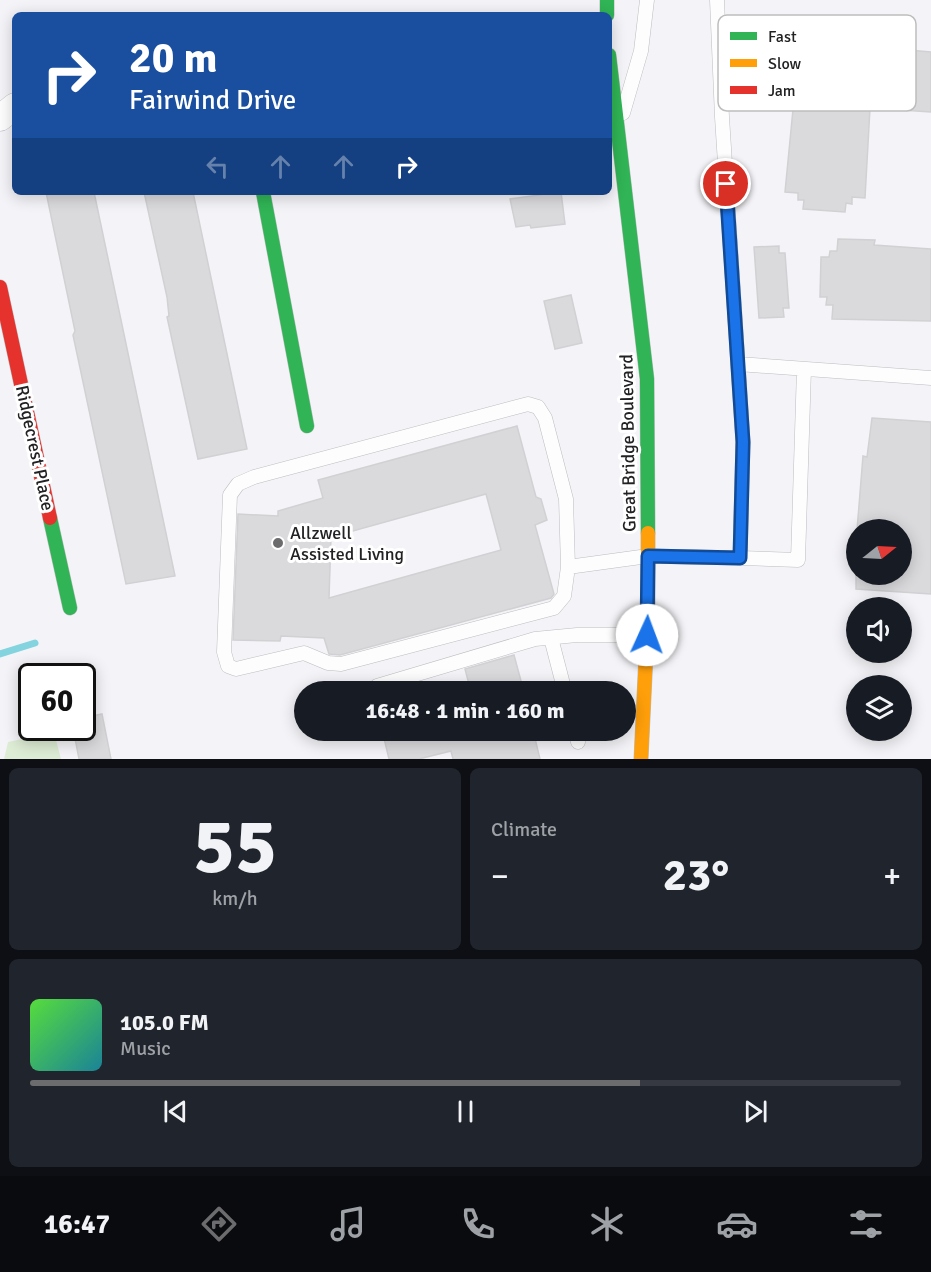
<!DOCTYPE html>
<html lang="en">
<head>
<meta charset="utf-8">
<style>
  body { margin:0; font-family:Signika,sans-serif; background:#20242c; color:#f1f3f6; height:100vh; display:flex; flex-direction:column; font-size:22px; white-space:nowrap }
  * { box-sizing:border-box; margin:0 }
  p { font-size:20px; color:#9ea1a6 }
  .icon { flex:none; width:33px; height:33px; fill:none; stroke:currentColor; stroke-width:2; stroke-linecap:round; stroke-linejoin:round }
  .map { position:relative; height:759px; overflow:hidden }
  .sheet { display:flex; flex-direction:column; gap:9px; padding:9px; background:#0d0f14; flex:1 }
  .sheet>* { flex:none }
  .banner { position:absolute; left:12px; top:12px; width:600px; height:183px; border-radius:9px; box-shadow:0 3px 15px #0003; background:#1a4fa0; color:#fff; overflow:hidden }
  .needle { width:39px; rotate:72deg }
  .controls { position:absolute; left:846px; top:519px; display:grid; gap:12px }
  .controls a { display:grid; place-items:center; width:66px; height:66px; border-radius:50%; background:#171b24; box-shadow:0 3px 15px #0003; font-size:30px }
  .speed { position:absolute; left:18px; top:663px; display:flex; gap:12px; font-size:30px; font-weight:700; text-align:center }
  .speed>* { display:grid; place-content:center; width:78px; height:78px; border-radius:50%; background:#171b24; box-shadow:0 3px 15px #0003; line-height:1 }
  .speed .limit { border:3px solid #111; border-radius:9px; background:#fff; color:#111 }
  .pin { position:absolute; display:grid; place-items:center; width:51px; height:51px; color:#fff; margin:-26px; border:3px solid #fff; border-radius:50%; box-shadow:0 2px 6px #0007 }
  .me { position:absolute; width:66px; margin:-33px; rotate:2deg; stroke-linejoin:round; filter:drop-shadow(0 0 4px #0008) }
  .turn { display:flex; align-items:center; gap:21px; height:126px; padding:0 18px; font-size:27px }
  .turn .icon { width:78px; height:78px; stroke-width:2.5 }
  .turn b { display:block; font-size:42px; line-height:51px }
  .lanes { display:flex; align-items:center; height:57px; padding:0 18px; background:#0003; justify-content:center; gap:30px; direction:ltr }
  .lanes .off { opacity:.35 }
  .big { font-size:45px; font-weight:700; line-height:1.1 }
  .sheet .tile { flex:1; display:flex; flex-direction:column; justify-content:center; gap:9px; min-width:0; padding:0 21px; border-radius:9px; background:#20242c }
  .sheet .dial { align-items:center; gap:0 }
  .dial b { font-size:78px; line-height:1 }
  .song { display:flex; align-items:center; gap:18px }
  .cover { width:72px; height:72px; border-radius:9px; background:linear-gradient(135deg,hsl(110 70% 55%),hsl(190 70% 35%)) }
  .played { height:6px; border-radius:3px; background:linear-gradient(90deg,#6c6c6e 70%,#363941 70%) }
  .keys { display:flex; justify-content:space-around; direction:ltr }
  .heat { display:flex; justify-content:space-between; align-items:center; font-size:33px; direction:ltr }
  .sheet .tiles { flex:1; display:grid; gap:9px; grid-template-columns:1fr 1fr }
  .tile:last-child { grid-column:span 2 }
  .trip { position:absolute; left:294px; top:681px; width:342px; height:60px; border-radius:30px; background:#171b24; box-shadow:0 3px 15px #0003; font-weight:700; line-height:60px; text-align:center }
  .dock { display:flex; height:96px; justify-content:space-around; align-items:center; background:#090b0e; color:#9ea1a6 }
  .dock .icon { width:42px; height:42px }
  .dock .on { color:#6c6c6e }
  .dock b { font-size:27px; color:#f1f3f6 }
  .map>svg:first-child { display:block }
</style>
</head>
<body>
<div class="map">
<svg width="931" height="759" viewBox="0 0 931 759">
  <rect width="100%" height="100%" fill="#f4f4f8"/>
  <path fill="#ddecd4" d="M 54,732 L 61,759 L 4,759 L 8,742 Z"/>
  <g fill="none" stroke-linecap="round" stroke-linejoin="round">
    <path stroke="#83d4df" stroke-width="7" d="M 0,654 L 35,643"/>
  </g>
  <path fill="#dadadd" stroke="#d1d1d4" stroke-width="1.5" fill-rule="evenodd" d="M 814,38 L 875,42 L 875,47 L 931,52 L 931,112 L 870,108 L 865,198 L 852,197 L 852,204 L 846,203 L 845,212 L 803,209 L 804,200 L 798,200 L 798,193 L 785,192 L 794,99 L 789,98 L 793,52 L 806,53 L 807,46 L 813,46 Z
    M 46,192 L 94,192 L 175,576 L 126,584 L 73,335 L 75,331 Z
    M 144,192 L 193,192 L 247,449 L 198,459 L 167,317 L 169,316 L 167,297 Z
    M 561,192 L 565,224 L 531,228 L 530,225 L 516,227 L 510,199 Z
    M 838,239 L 875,240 L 874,245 L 931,249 L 931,321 L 832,319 L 833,305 L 826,305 L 827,297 L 820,297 L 821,257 L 829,257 L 830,251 L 837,251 Z
    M 779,246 L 779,253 L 785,253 L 789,308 L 783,308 L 784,317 L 759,318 L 754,247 Z
    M 571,295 L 582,343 L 555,349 L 544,301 Z
    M 872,418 L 931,422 L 931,594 L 856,589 L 856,574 L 902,574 L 902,530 L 857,530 L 863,456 L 867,457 Z
    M 517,426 L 536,497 L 541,499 L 547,520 L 535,525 L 554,594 L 551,598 L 340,655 L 329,654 L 324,638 L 281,636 L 280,641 L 233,640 L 238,514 L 278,516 L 278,511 L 323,498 L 318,480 ZM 486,494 L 501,550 L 329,598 L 331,537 Z
    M 514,655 L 524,692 L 471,692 L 465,669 Z
    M 102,714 L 111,759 L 79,759 L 73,728 L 82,728 L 82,718 Z
    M 382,730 L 533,730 L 540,759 L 453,759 L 451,751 L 419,759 L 389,759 Z"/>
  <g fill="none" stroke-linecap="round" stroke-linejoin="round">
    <defs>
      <path id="lane" d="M 623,113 L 641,51 L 647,0
        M 738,364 L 931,378
        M 740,558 L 798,560 L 804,369
        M 568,567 L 566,499 L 545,418 L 538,407 L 528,404 L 254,477 L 238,484 L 230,495 L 224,652 L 228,666 L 236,669 L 304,653 L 328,663 L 341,664 L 554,608 L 564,596 L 568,567 L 648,556 L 740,558 L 743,442 L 722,117 L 717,0
        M 551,638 L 565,692
        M 377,686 L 535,639 L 577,635 L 647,635
        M 575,730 L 578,742"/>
      <path id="street" d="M 0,118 L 15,106"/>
      <path id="fast" d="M 607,0 L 607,15
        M 609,55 L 647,379 L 648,533
        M 263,192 L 307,426
        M 50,518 L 70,608"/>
      <path id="slow" d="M 641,759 L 648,613 L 648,533"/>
      <path id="jam" d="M 0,287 L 50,518"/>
    </defs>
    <use href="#lane" stroke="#bdbdc0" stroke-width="15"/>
    <use href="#street" stroke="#bdbdc0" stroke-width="27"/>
    <use href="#fast" stroke="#bdbdc0" stroke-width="15"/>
    <use href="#slow" stroke="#bdbdc0" stroke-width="15"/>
    <use href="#jam" stroke="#bdbdc0" stroke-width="15"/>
    <use href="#lane" stroke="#fdfdfe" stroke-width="14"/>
    <use href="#street" stroke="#fdfdfe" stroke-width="26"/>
    <use href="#fast" stroke="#30b455" stroke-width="14"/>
    <use href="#slow" stroke="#ff9f0a" stroke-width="14"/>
    <use href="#jam" stroke="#e5322d" stroke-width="14"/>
  </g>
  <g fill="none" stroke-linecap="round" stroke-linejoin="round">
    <defs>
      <path id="route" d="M 647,635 L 648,556 L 740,558 L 743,442 L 726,184"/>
    </defs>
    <use href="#route" stroke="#114b97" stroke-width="15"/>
    <use href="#route" stroke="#1a73e8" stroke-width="10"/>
  </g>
  <circle fill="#6c6c6e" stroke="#fff" stroke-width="2" cx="278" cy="543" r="6"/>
  <g text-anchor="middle" stroke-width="6" stroke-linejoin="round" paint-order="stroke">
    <g font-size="18" fill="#222224" stroke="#fff">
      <text transform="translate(628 443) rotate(-91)" y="6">Great Bridge Boulevard</text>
      <text transform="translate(35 448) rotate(78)" y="6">Ridgecrest Place</text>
    </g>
    <g font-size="18" fill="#222224" stroke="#fff" text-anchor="start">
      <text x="290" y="539">Allzwell<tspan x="290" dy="21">Assisted Living</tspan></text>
    </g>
  </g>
  <rect x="718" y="15" width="198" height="96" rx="9" fill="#fff" stroke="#bdbdbd" stroke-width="1.5"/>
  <rect x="730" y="32" width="27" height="8" fill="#30b455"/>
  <rect x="730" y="59" width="27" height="8" fill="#ff9f0a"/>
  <rect x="730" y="86" width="27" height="8" fill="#e5322d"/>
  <g font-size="16" fill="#222224">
    <text x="768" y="42">Fast</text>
    <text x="768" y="69">Slow</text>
    <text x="768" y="96">Jam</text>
  </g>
</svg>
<div class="controls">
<a><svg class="needle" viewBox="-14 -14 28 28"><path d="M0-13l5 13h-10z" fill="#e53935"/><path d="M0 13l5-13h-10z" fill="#9ea1a6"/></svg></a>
<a><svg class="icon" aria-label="sound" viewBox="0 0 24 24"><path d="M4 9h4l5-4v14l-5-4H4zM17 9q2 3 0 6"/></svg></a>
<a><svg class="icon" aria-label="layers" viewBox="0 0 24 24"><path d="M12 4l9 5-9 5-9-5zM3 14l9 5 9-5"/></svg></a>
</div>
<div class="speed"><div class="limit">60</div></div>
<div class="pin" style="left:726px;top:184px;background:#d93025"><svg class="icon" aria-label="arrive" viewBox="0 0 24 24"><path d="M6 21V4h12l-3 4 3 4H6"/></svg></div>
<svg class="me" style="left:647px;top:635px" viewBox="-20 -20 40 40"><circle r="19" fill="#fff"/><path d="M0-13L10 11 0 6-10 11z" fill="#1a73e8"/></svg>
<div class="trip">16:48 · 1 min · 160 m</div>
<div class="banner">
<div class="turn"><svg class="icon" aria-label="right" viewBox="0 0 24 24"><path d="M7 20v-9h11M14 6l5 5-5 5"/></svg><div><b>20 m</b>Fairwind Drive</div></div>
<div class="lanes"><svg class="icon off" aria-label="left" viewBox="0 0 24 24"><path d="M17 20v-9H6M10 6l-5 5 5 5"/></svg><svg class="icon off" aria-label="ahead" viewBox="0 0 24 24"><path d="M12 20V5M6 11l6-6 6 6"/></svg><svg class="icon off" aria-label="ahead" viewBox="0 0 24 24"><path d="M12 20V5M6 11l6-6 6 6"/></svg><svg class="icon" aria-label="right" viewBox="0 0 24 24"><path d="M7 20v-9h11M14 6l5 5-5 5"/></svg></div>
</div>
</div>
<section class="sheet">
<div class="tiles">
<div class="tile dial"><b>55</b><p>km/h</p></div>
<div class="tile"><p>Climate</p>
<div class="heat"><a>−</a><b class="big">23°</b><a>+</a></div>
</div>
<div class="tile">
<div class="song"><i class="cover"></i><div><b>105.0 FM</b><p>Music</p></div></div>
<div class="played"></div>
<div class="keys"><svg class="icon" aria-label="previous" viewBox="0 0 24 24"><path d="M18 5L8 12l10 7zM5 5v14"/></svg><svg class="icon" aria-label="pause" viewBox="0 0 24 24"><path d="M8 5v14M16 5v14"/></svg><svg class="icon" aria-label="next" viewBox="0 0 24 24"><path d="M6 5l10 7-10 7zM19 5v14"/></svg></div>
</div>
</div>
</section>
<nav class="dock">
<b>16:47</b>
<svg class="icon on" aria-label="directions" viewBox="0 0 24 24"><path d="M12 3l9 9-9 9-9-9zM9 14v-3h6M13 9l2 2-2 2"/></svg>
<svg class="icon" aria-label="music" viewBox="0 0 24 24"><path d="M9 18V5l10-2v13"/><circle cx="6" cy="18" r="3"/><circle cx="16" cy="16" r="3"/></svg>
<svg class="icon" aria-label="phone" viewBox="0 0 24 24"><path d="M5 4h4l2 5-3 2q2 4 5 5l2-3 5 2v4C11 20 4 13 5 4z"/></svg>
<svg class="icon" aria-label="climate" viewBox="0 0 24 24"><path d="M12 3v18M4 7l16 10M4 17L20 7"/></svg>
<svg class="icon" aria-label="car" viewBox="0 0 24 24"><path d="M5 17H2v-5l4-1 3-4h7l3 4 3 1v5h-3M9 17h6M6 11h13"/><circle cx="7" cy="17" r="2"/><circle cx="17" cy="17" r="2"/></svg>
<svg class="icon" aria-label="filters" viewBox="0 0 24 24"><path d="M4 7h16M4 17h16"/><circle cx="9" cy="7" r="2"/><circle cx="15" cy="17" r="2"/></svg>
</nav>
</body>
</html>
